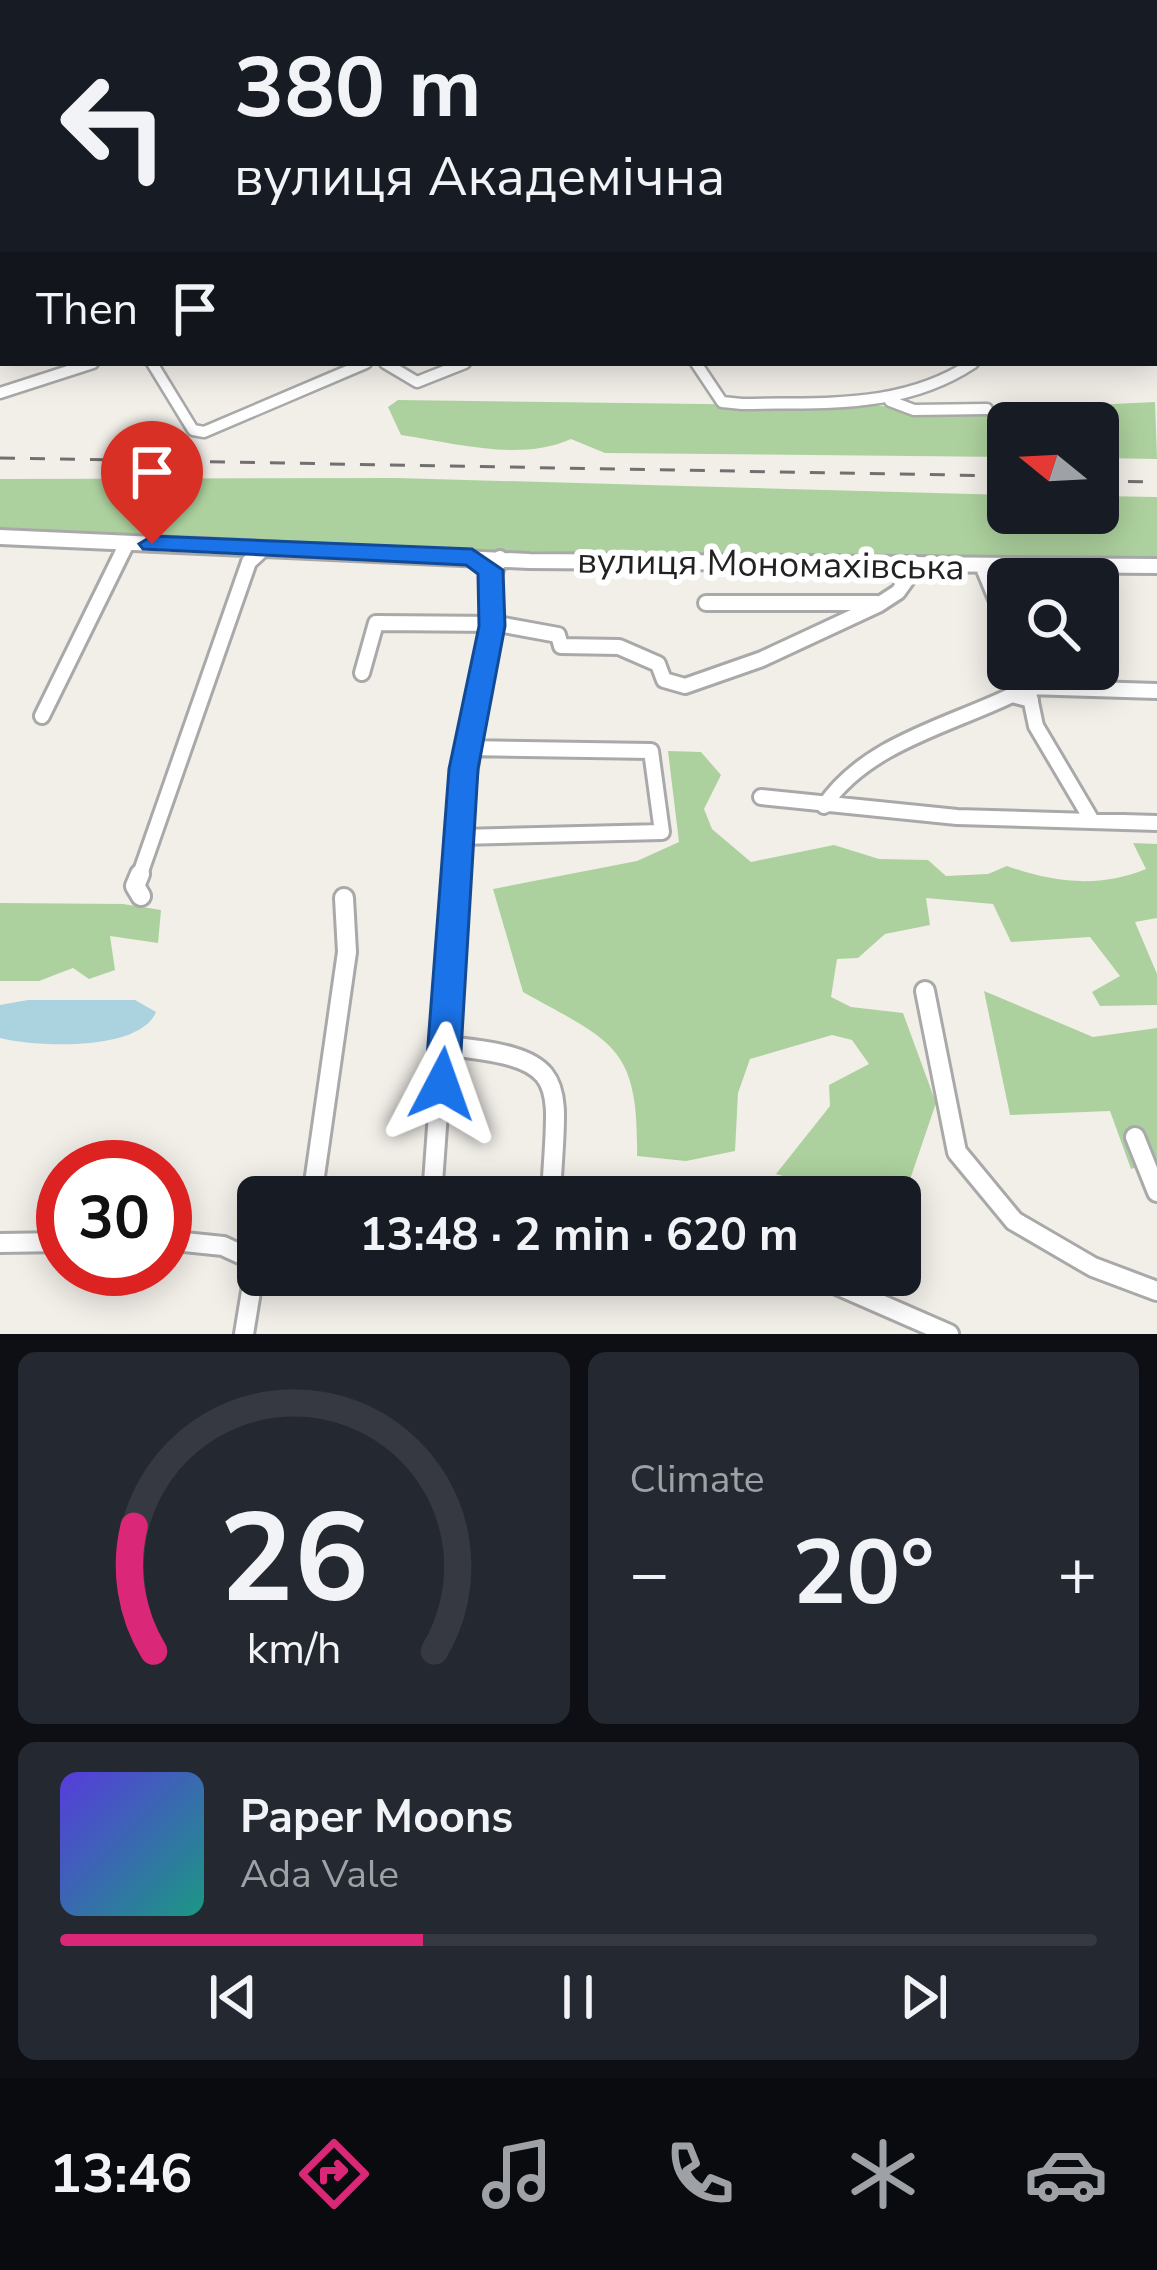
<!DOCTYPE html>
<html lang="en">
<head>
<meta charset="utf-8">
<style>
  body { margin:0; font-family:"Nunito Sans",sans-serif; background:#242831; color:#f1f3f6; height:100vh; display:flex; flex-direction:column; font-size:45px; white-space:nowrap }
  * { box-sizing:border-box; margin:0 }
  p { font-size:39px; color:#9ea1a6 }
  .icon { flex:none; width:66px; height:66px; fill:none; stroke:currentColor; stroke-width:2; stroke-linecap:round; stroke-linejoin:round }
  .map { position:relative; height:1334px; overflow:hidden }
  .details { display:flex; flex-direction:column; gap:18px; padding:18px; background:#0d0f14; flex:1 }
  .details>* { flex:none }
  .banner { position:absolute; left:0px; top:0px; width:1158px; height:366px; box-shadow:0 6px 30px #0003; background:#171b24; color:#f1f3f6; overflow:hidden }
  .needle { width:78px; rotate:288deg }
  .tools { position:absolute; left:987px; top:402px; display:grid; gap:24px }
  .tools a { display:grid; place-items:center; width:132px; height:132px; border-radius:18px; background:#171b24; box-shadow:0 6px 30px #0003; font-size:60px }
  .speed { position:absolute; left:36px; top:1140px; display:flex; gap:24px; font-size:60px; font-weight:700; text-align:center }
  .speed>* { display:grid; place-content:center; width:156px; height:156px; border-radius:50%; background:#171b24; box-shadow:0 6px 30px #0003; line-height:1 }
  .speed .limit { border:18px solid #d22; background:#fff; color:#111 }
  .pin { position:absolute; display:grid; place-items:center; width:102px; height:102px; color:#fff; margin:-123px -51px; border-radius:50% 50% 50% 0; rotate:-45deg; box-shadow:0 0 12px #0007 }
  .pin .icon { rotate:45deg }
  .me { position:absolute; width:132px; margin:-66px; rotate:4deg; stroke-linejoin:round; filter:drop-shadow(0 0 9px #0008) }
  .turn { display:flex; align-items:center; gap:42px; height:252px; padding:0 36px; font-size:54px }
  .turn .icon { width:156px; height:156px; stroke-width:2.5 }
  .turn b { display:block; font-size:84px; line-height:102px }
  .then { display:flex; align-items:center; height:114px; padding:0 36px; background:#0003; gap:24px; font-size:45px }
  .big { font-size:90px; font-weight:700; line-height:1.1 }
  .details .tile { flex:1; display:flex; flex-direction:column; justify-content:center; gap:18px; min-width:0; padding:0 42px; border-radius:18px; background:#242831 }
  .details .dial { align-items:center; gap:0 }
  .dial svg { height:312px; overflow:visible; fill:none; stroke:#363941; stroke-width:7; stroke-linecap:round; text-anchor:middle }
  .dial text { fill:#f1f3f6; stroke:none }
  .song { display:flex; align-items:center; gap:36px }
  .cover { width:144px; height:144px; border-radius:18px; background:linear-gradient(135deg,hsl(250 70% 55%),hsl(170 70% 35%)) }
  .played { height:12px; border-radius:6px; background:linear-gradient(90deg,#db2777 35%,#363941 35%) }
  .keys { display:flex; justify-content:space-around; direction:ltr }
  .heat { display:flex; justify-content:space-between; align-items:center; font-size:66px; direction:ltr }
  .details .tiles { flex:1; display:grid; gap:18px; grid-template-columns:1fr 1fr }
  .tile:last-child { grid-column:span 2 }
  .trip { position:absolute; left:237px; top:1176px; width:684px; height:120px; border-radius:18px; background:#171b24; box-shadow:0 6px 30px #0003; font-weight:700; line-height:120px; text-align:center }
  .tabs { display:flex; height:192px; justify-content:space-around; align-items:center; background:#090b0e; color:#9ea1a6 }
  .tabs .icon { width:84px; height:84px }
  .tabs .current { color:#db2777 }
  .tabs b { font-size:54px; color:#f1f3f6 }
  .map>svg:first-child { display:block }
</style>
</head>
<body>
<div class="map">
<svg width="1157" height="1334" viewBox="0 0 1157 1334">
  <rect width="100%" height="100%" fill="#f2efe9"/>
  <path fill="#add19e" d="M 398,400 L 1031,408 L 1155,402 L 1157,459 L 1098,458 L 1098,423 L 1008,423 L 1008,457 L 605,453 L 571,439 C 520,462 455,443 401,435 L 388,407 Z
    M 397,478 L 1008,495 L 1008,513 L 1098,513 L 1098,496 L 1157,497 L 1157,561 L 195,546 L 0,533 L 0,479 Z
    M 668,751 L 701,752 L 721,775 L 704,809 L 712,829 L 751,862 L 834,845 L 879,859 L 928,860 L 946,876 L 988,874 L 1007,866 C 1054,883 1100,888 1146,869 L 1133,843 L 1157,844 L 1157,918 L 1135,922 L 1157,974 L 1157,1005 L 1100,1006 L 1092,992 L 1120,976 L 1090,937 L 1011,942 L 993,904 L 926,898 L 930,925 L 885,934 L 858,958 L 837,959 L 831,997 L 851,1007 L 903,1013 L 936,1103 L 900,1209 L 900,1197 L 857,1197 L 776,1174 L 830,1106 L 829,1085 L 869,1064 L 852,1040 L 832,1035 L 750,1059 L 738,1093 L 735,1151 L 686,1161 L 637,1156 C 639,1045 612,1042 523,992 L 493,889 L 637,861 L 679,842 Z
    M 0,903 L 123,904 L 161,910 L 158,943 L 110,936 L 115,970 L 89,979 L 73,968 L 39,981 L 0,981 Z
    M 984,991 L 1093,1037 L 1157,1028 L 1157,1160 L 1131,1169 L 1110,1111 L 1010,1115 Z"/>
  <path fill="#aad3df" d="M 28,1000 L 135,1000 L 156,1012 C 140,1052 35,1047 0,1038 L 0,1005 Z"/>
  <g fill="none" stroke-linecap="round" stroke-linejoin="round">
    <path fill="#aad3df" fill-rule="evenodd" d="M 823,0 L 819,3 L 803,3 L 807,0 Z"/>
    <defs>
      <path id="minor-far3" d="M 1083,0 L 1093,3
        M 240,3 L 246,0
        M 320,3 L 324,0
        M 451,3 L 455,0
        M 753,3 L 763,0
        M 884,3 L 892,0
        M 977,3 L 986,0
        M 1134,3 L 1140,0"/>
      <path id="minor-far2" d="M 152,363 L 193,430 L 204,432 L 366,363
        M 385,363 L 417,382 L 465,363
        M 696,363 L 722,402 L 742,404 C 824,402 902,410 973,363
        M 0,393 L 93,363
        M 890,401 L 914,410 L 987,409"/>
      <path id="minor-far1" d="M 0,537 L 529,561 L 1157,566
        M 982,565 L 1008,628
        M 706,603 L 877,603
        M 1024,669 L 1036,726 L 1091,819
        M 362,673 L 376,623 L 498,624 L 558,635 L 561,646 L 619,647 L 658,664 L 664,680 L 685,686 L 762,659 L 878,605 L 898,592 L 918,564
        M 1028,687 L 1157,691
        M 42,716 L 127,543
        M 761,797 L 957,817 L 1157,823
        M 824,806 C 866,744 948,726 1012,695 L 1031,700
        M 460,837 L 662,832 L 651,751 L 467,748
        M 139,877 L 249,562 L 263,549
        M 455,877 L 487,644 L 489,589 L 500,558"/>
      <path id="minor" d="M 140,874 L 135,886 L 141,896
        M 925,991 L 957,1152 L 1014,1221 L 1093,1267 L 1157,1291
        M 445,1046 C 576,1058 556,1081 551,1197
        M 1135,1137 L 1157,1192
        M 312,1197 L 347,952 L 344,898
        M 432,1197 L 455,874
        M 165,1240 L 223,1246 L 258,1262
        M 0,1243 L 63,1242
        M 814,1275 L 949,1334
        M 244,1334 L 256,1261"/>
    </defs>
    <use href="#minor-far3" stroke="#a9a9a9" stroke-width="14"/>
    <use href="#minor-far2" stroke="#a9a9a9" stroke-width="15"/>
    <use href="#minor-far1" stroke="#a9a9a9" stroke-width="20"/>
    <use href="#minor" stroke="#a9a9a9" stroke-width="24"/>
    <use href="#minor-far3" stroke="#fff" stroke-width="9"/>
    <use href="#minor-far2" stroke="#fff" stroke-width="10"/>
    <use href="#minor-far1" stroke="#fff" stroke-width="14"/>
    <use href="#minor" stroke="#fff" stroke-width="18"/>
    <path stroke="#707070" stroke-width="3" stroke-dasharray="15 15" stroke-linecap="butt" d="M 0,458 L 1008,476
      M 1098,481 L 1157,482"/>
  </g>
  <path fill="#1a73e8" stroke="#114b97" stroke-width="3" d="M 152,536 L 472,549 L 503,570 L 505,626 L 478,769 L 459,1084 L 454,1094 L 442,1099 L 430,1094 L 425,1084 L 449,769 L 479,626 L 478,574 L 466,565 L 143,549 L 139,544 Z"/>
  <g text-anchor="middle" stroke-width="12" stroke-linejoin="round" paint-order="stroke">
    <g font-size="36" fill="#222" stroke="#fff">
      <text transform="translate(771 563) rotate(1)" y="13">вулиця Мономахівська</text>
    </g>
  </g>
</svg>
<div class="tools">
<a><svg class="needle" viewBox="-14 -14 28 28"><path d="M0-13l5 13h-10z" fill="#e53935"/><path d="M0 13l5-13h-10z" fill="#9ea1a6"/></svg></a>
<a><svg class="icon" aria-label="search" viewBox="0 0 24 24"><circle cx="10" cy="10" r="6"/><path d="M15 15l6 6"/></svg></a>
</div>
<div class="speed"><div class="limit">30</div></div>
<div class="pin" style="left:152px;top:544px;background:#d93025"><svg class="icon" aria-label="arrive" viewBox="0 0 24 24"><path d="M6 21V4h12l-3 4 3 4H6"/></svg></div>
<svg class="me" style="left:442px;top:1084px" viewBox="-20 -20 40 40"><path d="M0-17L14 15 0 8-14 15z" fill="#1a73e8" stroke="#fff" stroke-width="4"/></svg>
<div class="trip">13:48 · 2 min · 620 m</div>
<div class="banner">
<div class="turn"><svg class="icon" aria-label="left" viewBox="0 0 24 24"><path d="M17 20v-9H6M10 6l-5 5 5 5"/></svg><div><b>380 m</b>вулиця Академічна</div></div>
<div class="then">Then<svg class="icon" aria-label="arrive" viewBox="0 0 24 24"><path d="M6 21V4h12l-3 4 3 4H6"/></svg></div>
</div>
</div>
<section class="details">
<div class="tiles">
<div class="tile dial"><svg viewBox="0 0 100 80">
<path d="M14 69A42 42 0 1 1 86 69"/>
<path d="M14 69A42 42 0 0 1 9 37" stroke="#db2777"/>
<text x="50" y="56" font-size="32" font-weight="700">26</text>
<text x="50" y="72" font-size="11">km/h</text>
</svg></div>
<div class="tile"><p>Climate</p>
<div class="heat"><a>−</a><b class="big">20°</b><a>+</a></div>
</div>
<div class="tile">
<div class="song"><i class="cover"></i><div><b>Paper Moons</b><p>Ada Vale</p></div></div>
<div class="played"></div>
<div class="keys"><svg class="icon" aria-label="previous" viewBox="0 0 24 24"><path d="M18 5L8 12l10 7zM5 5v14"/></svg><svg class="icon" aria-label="pause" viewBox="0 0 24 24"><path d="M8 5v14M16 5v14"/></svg><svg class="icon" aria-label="next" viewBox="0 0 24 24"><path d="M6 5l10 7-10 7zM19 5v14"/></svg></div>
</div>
</div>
</section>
<nav class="tabs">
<b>13:46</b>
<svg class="icon current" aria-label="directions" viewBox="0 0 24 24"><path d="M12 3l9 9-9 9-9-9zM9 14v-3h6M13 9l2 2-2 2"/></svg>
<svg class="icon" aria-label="music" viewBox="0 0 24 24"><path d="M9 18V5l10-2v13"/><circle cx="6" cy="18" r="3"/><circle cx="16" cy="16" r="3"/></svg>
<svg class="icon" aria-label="phone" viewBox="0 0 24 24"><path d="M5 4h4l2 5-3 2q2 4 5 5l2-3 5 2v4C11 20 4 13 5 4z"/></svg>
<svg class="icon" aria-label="climate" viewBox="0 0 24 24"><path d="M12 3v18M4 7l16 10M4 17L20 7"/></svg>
<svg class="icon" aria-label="car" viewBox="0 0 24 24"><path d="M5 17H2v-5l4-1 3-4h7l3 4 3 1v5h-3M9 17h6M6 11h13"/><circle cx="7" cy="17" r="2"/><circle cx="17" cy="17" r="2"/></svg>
</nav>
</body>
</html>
